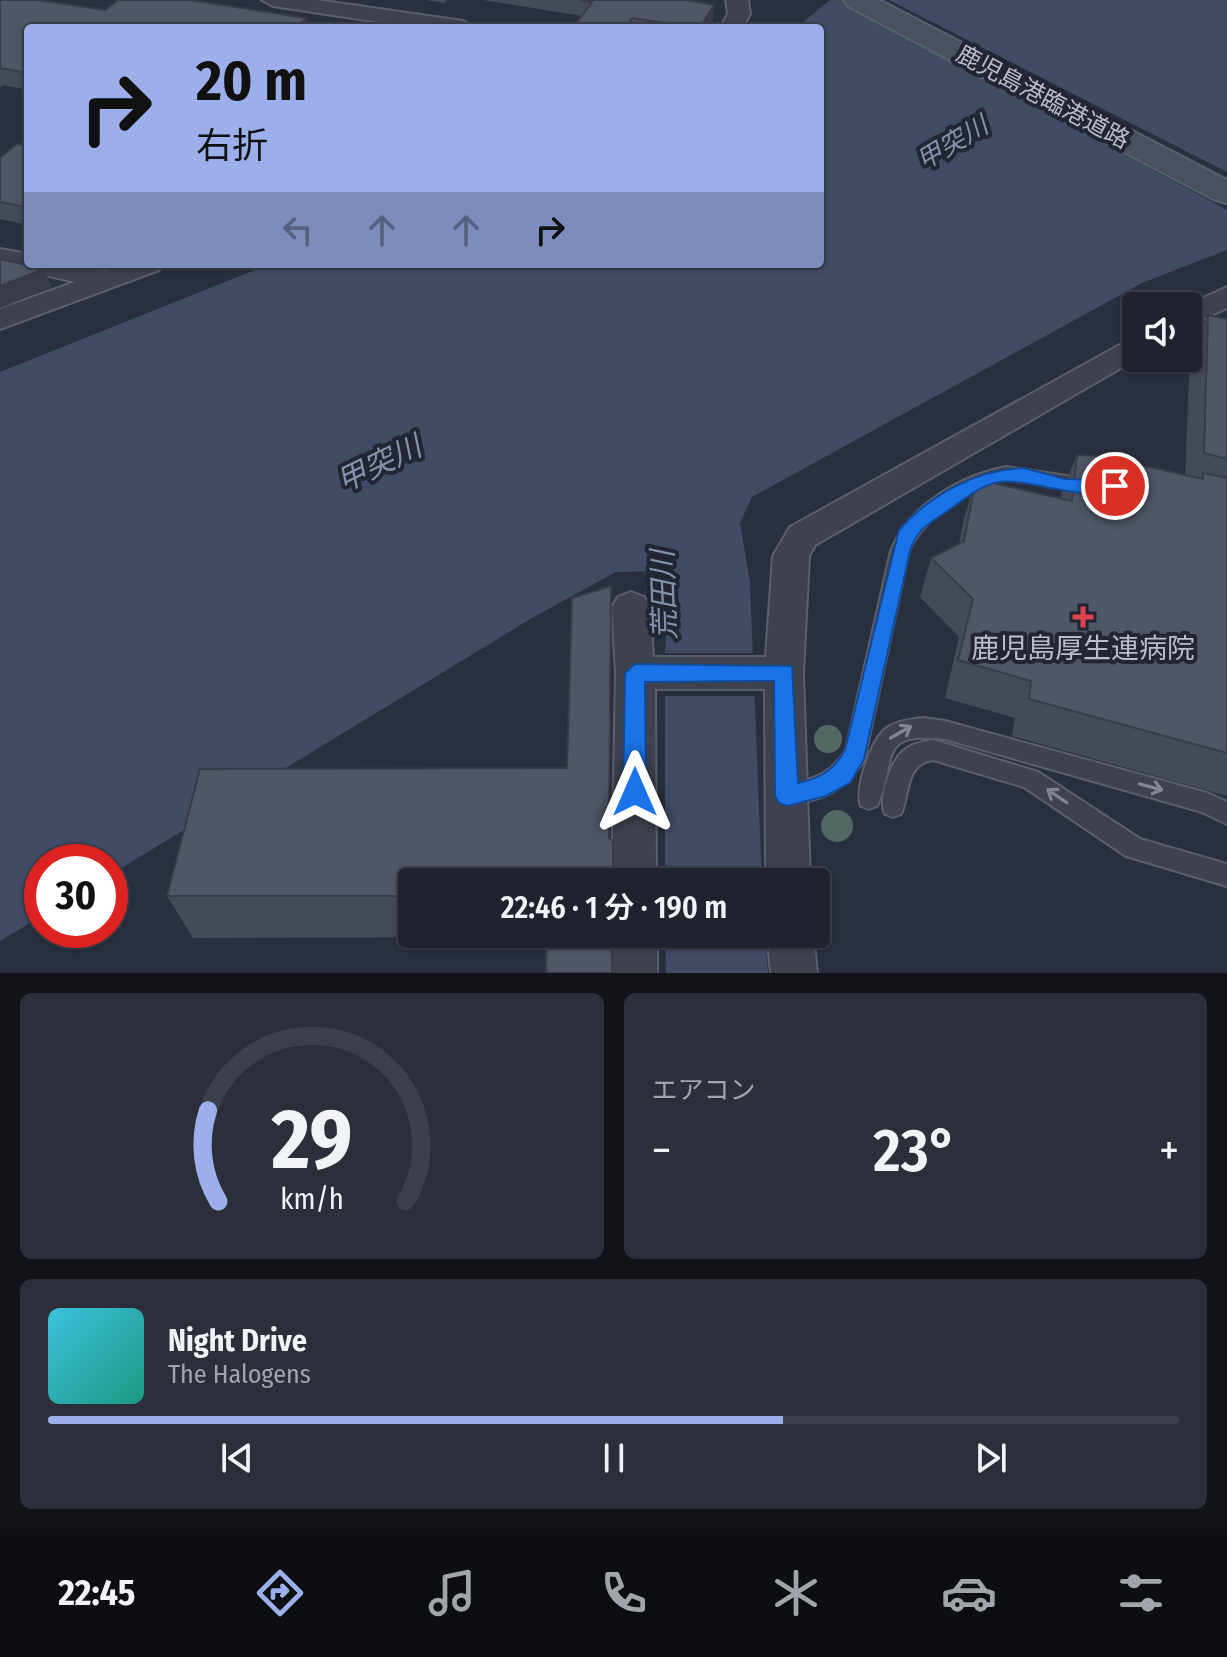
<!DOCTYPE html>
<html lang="ja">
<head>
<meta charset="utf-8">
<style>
  body { margin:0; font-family:"Fira Sans Condensed","Noto Sans JP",sans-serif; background:#2c2f3a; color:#f1f3f6; height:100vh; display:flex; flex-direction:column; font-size:30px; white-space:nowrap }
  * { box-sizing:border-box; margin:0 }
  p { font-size:26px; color:#a1a4aa }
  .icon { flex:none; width:44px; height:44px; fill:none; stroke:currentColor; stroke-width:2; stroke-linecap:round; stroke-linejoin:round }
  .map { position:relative; height:973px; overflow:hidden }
  .side { display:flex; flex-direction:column; gap:20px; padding:20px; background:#111319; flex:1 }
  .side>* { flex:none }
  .hud { position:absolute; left:24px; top:24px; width:800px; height:244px; border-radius:8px; box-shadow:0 2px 6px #0004,0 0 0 2px #3c404a; background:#9bb0eb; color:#111; overflow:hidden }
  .controls { position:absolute; left:1122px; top:292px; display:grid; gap:16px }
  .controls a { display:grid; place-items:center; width:80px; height:80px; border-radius:8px; background:#1f232e; box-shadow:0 2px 6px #0004,0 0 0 2px #3c404a; font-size:40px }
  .speed { position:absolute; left:24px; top:844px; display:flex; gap:16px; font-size:40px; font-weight:700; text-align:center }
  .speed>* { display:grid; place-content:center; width:104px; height:104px; border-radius:50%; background:#1f232e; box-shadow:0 2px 6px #0004,0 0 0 2px #3c404a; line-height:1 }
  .speed .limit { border:12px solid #d22; background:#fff; color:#111 }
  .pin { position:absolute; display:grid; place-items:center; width:68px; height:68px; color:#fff; margin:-34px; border:4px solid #fff; border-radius:50%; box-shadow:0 2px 8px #0007 }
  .me { position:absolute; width:88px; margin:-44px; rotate:0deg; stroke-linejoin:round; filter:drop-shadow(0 0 6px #0008) }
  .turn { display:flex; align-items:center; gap:28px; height:168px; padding:0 40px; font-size:36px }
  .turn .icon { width:104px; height:104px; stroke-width:2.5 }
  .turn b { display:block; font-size:56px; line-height:68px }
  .lanes { display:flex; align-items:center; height:76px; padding:0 40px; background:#0003; justify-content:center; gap:40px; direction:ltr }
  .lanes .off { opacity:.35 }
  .big { font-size:60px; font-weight:600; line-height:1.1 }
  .side .widget { flex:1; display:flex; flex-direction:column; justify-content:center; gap:12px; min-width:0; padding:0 28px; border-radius:12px; background:#2c2f3a }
  .side .dial { align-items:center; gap:0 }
  .dial svg { height:208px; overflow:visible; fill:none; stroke:#3c404a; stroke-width:7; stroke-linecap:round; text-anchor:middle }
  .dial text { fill:#f1f3f6; stroke:none }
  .song { display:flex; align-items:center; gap:24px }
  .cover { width:96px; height:96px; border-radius:12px; background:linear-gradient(135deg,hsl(190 70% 55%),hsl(170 70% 35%)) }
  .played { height:8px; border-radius:4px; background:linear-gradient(90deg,#9bb0eb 65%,#3c404a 65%) }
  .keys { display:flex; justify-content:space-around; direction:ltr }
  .heat { display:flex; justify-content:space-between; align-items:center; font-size:44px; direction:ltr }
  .side .tiles { flex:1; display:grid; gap:20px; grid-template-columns:1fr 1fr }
  .widget:last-child { grid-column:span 2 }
  .trip { position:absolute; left:398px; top:868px; width:432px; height:80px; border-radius:8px; background:#1f232e; box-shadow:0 2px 6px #0004,0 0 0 2px #3c404a; font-weight:600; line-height:80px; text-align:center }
  .tabs { display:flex; height:128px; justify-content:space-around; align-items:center; background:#0c0e12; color:#a1a4aa }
  .tabs .icon { width:56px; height:56px }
  .tabs .active { color:#9bb0eb }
  .tabs b { font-size:36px; color:#f1f3f6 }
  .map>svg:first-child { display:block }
</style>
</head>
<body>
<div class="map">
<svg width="1227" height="973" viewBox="0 0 1227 973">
  <rect width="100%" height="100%" fill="#292f3e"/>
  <path fill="#414b65" d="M 830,0 L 1227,0 L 1227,250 L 1142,283 L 752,497 L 740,523 L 750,582 L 762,882 L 665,882 L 665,653 L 670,579 L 661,571 L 616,572 L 532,618 L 110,875 L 110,862 L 42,862 L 42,916 L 0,941 L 0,372 L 270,264 L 820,264 L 820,28 L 796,28 Z
    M 665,934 L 765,934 L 768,973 L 666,973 Z"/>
  <path fill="#292f3e" d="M 841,0 L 889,0 L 1227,172 L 1227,210 Z
    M 661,653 L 756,653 L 758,696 L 660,696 Z"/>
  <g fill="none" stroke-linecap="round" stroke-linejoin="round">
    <defs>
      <path id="lane" d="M 1007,467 L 1087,479 L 1096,486 L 1087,493 C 1061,490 1034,477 1007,479 C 975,482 920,521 909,551 L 864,760 C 843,793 824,798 787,806 L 779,803 L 776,796 L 779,789 C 810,777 826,781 846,750 L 891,551 C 908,506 961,475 1007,467 Z
        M 924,718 L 945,721 L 1207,793 L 1227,802 L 1227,824 L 1202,812 L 945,739 C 875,731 898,760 877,806 L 869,809 L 861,806 C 854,790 871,739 887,728 C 897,721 911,719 924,718 Z
        M 933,740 L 1038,772 L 1140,839 L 1227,864 L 1227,886 L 1126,856 L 1024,787 L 933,760 C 905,764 910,793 901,814 L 893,817 L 885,814 C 878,799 890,764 902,752 C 910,744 922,742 933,740 Z"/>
      <path id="street" d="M 262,0 L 317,0 L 463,21 L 474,28 L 419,28 L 273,6 Z
        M 726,0 L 748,0 L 750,14 L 742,28 L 720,28 L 728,14 Z
        M 0,249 L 28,254 L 28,264 L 74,264 L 105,271 L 123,264 L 163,264 L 159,270 L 0,329 L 0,309 L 75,282 L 0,265 Z
        M 1227,287 L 1227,308 L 1188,326 L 1186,306 Z
        M 1136,336 L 1138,358 L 815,545 L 809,556 L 803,673 L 810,882 L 766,882 L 765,689 L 655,689 L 656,882 L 612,882 L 616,673 L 612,607 L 618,597 L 631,592 L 644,597 L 650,607 L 653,657 L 766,657 L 773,556 L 790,527 Z
        M 611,934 L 657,934 L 657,973 L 611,973 Z
        M 767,934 L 813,934 L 817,973 L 771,973 Z"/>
      <path id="secondary" d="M 844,0 L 879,0 L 1227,180 L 1227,203 L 1215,200 L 848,6 Z"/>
    </defs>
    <use href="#lane" stroke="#5b5f6b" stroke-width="4"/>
    <use href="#street" stroke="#5b5f6b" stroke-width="4"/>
    <use href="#secondary" stroke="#5b5f6b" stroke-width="4"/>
    <use href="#lane" fill="#3d424e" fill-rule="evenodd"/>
    <use href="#street" fill="#3d424e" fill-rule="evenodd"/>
    <use href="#secondary" fill="#4b5060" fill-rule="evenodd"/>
  </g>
  <g fill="#526862">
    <circle cx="828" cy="739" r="14"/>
    <circle cx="837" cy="826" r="16"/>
  </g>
  <path fill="#454a58" d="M 0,0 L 105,10 L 306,18 L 308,28 L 28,28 L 28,90 L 3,85 L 0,88 Z
    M 426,0 L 447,0 L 445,3 Z
    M 483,0 L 686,0 L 713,21 L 708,28 L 573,28 L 582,16 Z
    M 28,146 L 28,225 L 0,219 L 0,158 Z
    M 1208,315 L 1227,319 L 1227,796 L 1012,736 L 1015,718 L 945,698 L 959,637 L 920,597 L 931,558 L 959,544 L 964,518 L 976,479 L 1061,499 L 1061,494 L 1077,455 L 1185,475 L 1190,354 Z
    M 609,839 L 412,882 L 412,934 L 610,934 L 612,936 L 612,973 L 546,973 L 547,937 L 193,938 L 167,896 Z"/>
  <path fill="#383c47" d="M 714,5 L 713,21 L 708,28 L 700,28 Z
    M 306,18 L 308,28 L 296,28 Z
    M 632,18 L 632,28 L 626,28 Z
    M 44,269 L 52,287 L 0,308 L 0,286 Z"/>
  <path fill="#505666" stroke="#383c47" stroke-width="2" d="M 0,0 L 38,0 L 105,10 L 118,0 L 190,0 L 306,18 L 296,28 L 28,28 L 28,73 L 0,68 Z
    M 580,0 L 686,0 L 714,5 L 700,28 L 632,18 L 626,28 L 573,28 L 592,2 Z
    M 395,22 L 436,28 L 389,28 Z
    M 17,144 L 28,146 L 28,204 L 25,207 L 0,202 L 0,158 Z
    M 0,259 L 44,269 L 0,286 Z
    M 1208,315 L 1227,319 L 1227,459 L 1204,453 Z
    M 1077,455 L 1100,456 L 1203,479 L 1203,473 L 1227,478 L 1227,753 L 1029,699 L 1031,681 L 958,660 L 973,599 L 931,558 L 964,541 L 976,479 L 1072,501 Z
    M 611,586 L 609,838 L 613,841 L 613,882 L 412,882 L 412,896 L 167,896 L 200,769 L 567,768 L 572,598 Z
    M 547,934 L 610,934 L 612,936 L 612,973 L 546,973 Z"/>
  <defs><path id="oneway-shaft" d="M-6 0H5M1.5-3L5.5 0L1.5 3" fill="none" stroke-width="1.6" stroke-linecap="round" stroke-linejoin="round" transform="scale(2)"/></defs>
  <g stroke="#818691">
    <use href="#oneway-shaft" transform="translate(901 732) rotate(-30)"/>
    <use href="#oneway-shaft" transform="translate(1151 787) rotate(15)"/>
    <use href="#oneway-shaft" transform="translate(1057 796) rotate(-146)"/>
  </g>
  <path fill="#1a73e8" stroke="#114b97" stroke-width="2" d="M 1024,468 L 1065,479 L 1115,480 L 1124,486 C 1109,509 1026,477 999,482 C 980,485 962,501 946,512 C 929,523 916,531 910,551 L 864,759 L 850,783 L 826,796 L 787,806 L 779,803 L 775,796 L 774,681 L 645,682 L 646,792 L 643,800 L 635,803 L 627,800 L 623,792 L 625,673 L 635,664 L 792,666 L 798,783 C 821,778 833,771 845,750 L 899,530 C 929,495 978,469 1024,468 Z"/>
  <path fill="#e0444e" stroke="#222633" stroke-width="3" d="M1079 605h8v8h8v8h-8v8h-8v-8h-8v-8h8z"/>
  <g text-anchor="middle" stroke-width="8" stroke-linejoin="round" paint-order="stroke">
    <g font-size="24" fill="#b9bdc8" stroke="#222633">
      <text transform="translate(1043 97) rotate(28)" y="8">鹿児島港臨港道路</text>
    </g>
    <g font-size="26" font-style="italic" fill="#8590ac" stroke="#222633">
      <text transform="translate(952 143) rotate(-31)" y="9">甲突川</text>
    </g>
    <g font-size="28" fill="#b9bdc8" stroke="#222633">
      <text x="1083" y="658">鹿児島厚生連病院</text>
    </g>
    <g font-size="30" font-style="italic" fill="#8590ac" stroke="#222633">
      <text transform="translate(379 464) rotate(-26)" y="10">甲突川</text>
      <text transform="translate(664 595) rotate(-92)" y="10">荒田川</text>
    </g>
  </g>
</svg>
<div class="controls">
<a><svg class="icon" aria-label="sound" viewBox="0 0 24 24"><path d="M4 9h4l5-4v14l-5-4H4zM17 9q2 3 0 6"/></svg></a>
</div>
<div class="speed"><div class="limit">30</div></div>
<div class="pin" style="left:1115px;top:486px;background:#d93025"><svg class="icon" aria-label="arrive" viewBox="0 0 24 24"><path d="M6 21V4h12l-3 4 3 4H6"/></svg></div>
<svg class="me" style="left:635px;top:792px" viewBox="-20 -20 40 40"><path d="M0-17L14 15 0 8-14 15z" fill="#1a73e8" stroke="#fff" stroke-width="4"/></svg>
<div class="trip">22:46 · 1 分 · 190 m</div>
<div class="hud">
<div class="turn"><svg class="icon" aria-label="right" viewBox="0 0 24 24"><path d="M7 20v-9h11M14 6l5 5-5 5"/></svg><div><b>20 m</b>右折</div></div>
<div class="lanes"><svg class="icon off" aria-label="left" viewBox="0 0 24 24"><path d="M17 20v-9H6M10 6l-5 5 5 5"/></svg><svg class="icon off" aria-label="ahead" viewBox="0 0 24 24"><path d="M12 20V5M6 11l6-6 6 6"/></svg><svg class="icon off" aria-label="ahead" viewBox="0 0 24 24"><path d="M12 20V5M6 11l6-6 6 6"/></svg><svg class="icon" aria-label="right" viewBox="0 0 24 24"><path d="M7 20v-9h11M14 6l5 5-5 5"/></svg></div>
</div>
</div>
<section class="side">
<div class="tiles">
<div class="widget dial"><svg viewBox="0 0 100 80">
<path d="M14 69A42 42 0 1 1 86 69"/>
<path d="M14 69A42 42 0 0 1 10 34" stroke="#9bb0eb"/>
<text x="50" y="56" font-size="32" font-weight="700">29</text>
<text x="50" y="72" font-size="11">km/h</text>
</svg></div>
<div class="widget"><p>エアコン</p>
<div class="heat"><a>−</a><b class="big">23°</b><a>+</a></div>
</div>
<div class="widget">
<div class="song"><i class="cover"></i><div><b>Night Drive</b><p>The Halogens</p></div></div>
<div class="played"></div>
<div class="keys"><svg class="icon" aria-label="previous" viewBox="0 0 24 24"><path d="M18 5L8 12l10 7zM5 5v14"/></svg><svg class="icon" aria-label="pause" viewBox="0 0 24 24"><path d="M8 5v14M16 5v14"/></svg><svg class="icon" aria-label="next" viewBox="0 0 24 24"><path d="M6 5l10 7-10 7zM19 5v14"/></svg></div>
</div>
</div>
</section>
<nav class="tabs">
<b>22:45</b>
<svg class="icon active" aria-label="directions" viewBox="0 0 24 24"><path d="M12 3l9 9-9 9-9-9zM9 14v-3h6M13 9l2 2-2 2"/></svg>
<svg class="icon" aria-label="music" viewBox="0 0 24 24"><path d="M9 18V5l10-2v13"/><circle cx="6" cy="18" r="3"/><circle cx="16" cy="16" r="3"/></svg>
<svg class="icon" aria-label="phone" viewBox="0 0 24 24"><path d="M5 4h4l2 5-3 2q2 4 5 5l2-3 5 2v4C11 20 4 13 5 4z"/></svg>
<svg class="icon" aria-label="climate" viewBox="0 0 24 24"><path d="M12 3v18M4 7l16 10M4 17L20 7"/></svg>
<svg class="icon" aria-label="car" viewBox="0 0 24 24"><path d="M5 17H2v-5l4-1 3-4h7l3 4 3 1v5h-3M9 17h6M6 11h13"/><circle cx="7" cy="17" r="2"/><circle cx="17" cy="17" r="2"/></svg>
<svg class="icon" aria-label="filters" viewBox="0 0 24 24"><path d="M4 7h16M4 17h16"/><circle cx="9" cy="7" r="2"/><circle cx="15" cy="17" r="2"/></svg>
</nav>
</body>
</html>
